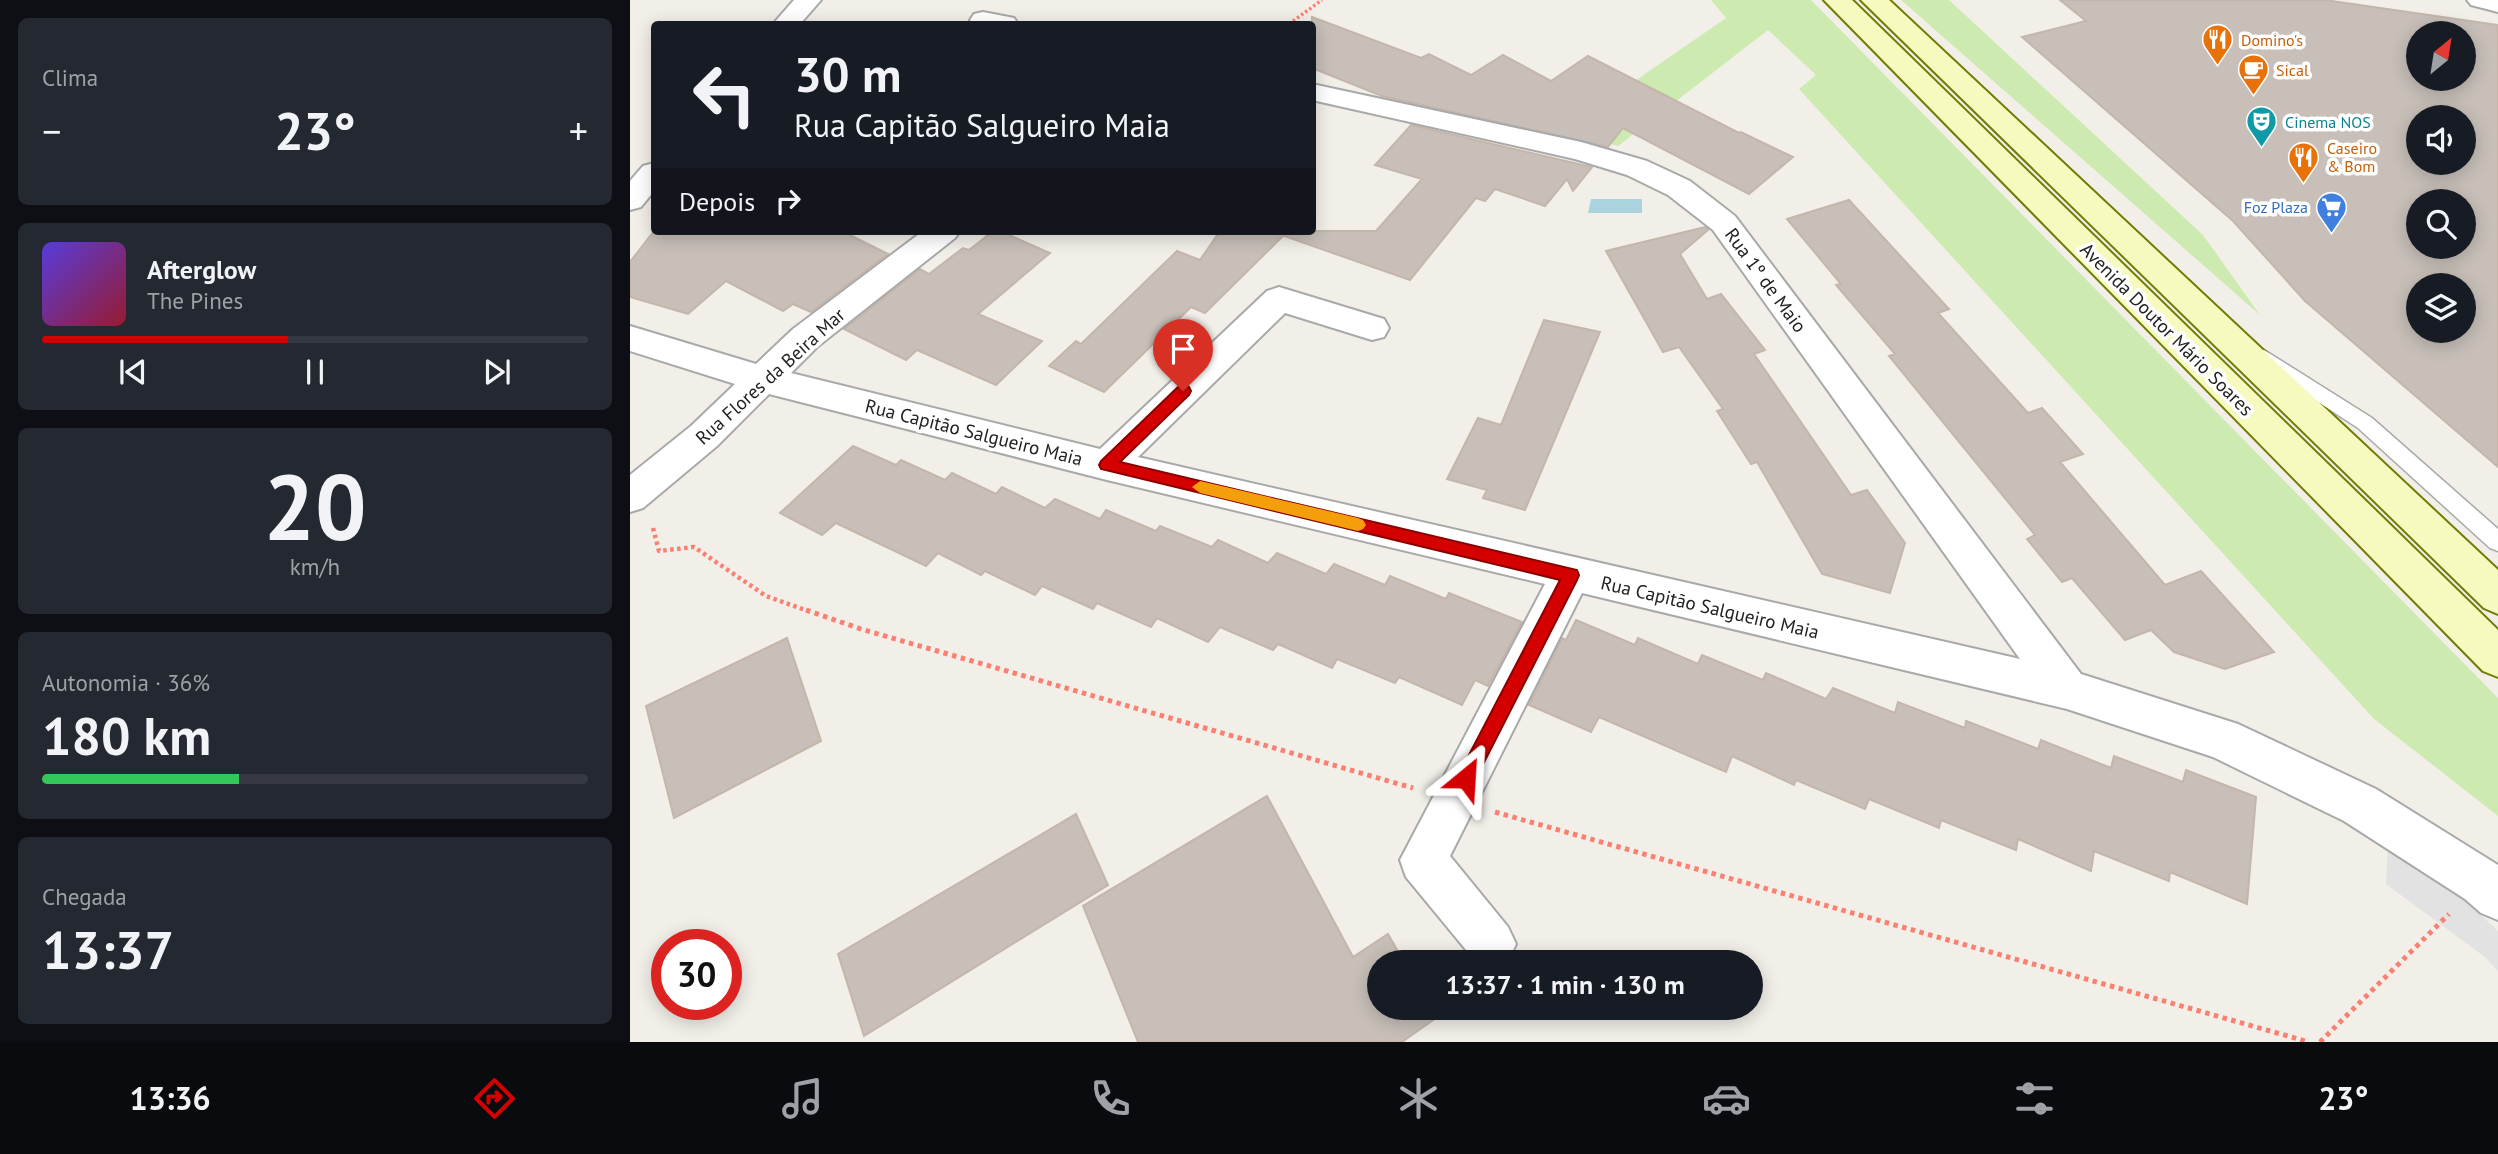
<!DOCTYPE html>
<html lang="pt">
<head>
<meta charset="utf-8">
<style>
  body { margin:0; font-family:"PT Sans",sans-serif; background:#242831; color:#f1f3f6; height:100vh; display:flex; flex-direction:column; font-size:26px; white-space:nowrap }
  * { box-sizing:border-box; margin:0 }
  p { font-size:23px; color:#9ea1a6 }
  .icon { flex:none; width:38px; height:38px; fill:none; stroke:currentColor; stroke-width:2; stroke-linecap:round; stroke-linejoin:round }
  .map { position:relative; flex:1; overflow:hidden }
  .details { display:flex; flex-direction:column; gap:18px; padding:18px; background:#0d0f14; width:630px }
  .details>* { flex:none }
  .hud { position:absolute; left:21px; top:21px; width:665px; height:214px; border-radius:7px; box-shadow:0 4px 18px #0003; background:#171b24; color:#f1f3f6; overflow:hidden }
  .needle { width:46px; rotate:30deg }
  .tools { position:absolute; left:1776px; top:21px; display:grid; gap:14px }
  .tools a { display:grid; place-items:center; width:70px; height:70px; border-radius:50%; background:#171b24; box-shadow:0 4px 18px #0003; font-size:35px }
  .speed { position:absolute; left:21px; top:929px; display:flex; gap:14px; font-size:35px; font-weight:700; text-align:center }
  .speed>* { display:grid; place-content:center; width:91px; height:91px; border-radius:50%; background:#171b24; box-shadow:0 4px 18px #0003; line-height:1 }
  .speed .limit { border:10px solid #d22; background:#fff; color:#111 }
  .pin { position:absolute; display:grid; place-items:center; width:60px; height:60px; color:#fff; margin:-72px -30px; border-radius:50% 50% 50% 0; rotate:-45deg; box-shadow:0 0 7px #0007 }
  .pin .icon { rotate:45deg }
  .me { position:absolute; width:77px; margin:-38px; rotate:27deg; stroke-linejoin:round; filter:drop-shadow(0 0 5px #0008) }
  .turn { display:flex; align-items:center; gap:24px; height:147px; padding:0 28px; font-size:32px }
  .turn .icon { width:91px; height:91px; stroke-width:2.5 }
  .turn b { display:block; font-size:49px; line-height:60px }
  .then { display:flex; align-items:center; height:66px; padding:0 28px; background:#0003; gap:14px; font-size:26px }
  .big { font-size:52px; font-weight:700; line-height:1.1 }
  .details .tile { flex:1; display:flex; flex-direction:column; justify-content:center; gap:10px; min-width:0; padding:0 24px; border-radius:10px; background:#242831 }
  .details .dial { align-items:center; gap:0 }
  .dial b { font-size:91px; line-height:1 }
  .song { display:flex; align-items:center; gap:21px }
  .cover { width:84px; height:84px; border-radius:10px; background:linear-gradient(135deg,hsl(250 70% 55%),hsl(350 70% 35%)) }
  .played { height:7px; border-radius:4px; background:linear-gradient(90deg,#d40000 45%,#363941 45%) }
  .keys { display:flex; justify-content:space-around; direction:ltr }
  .heat { display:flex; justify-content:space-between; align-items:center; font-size:38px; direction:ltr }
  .charge { height:10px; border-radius:5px; background:linear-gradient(90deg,#34c759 36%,#363941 0) }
  .trip { position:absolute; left:737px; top:950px; width:396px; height:70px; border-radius:35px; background:#171b24; box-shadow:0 4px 18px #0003; font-weight:700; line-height:70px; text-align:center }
  .menu { display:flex; height:112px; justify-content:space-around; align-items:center; background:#090b0e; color:#9ea1a6 }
  .menu .icon { width:49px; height:49px }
  .menu .selected { color:#d40000 }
  .menu b { font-size:32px; color:#f1f3f6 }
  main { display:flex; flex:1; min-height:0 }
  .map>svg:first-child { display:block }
</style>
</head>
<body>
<main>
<section class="details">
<div class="tile"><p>Clima</p>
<div class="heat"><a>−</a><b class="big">23°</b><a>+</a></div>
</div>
<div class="tile">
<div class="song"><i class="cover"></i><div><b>Afterglow</b><p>The Pines</p></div></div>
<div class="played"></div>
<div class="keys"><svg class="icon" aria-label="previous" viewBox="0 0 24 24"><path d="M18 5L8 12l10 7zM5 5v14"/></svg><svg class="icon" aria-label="pause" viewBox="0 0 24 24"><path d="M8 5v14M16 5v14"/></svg><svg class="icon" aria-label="next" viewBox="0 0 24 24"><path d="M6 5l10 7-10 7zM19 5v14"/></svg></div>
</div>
<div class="tile dial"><b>20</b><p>km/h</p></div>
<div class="tile"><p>Autonomia · 36%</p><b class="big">180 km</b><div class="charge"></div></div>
<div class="tile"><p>Chegada</p><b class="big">13:37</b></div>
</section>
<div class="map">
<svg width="1868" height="1042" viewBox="0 0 1868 1042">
  <rect width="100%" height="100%" fill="#f2efe9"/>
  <path fill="#cdebb0" d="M 1081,0 L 1181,0 L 1868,698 L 1868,816 L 1744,719 L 1169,89 L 1186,75 L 1138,30 L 988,146 L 931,132 L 1096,18 Z
    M 1271,0 L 1319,0 L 1573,235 L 1630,315 Z"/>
  <path fill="#e2e2e2" d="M 1758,848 L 1820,886 L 1868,931 L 1868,971 L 1855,957 L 1756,884 Z"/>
  <path fill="#aad3df" d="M 961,199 L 1012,199 L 1012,213 L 958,213 Z"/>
  <path fill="#c7bfb8" stroke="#c4b6ab" stroke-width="2" fill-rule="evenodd" d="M 1430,0 L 1695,0 L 1868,25 L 1868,467 L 1675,301 L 1603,221 L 1392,37 L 1456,21 ZM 1788,33 L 1834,33 L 1834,79 L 1788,79 ZM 1788,117 L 1834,117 L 1834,163 L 1788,163 ZM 1788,201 L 1834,201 L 1834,247 L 1788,247 ZM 1788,285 L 1834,285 L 1834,331 L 1788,331 Z
    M 682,17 L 791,58 L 799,54 L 841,75 L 873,55 L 921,81 L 958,56 L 1109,133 L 1111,132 L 1163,157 L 1119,194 L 993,128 L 978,147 L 752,96 L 682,68 Z
    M 781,125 L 962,167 L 943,191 L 937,179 L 915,206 L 865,189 L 855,201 L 846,198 L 780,280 L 654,236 L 655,234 L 575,313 L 561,307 L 474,392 L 419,366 L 446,341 L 451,344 L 547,251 L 570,260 L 590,231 L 746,231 L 792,179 L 745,165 Z
    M 1219,200 L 1319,309 L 1308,313 L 1398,413 L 1412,408 L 1453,454 L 1430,462 L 1535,585 L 1571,571 L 1644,652 L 1595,669 L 1544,652 L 1521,630 L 1495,640 L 1442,578 L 1432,582 L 1397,539 L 1405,535 L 1259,356 L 1265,354 L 1206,285 L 1211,284 L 1157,219 Z
    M 1075,227 L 1078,230 L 1050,254 L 1077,299 L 1091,294 L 1135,350 L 1124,354 L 1221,495 L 1237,490 L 1275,543 L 1260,593 L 1192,574 L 1127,462 L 1121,464 L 1087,411 L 1093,409 L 1049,347 L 1033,352 L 976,251 Z
    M 24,231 L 212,231 L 258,254 L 181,312 L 163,304 L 153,311 L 96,281 L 58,314 L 0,297 L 0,262 Z
    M 363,231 L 370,231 L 420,253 L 348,314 L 412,341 L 366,385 L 287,350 L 276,360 L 214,329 L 290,269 L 299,274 L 333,248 L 339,250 Z
    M 914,320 L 970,332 L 895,510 L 853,498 L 857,490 L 817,479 L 848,418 L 871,425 Z
    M 223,446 L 266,465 L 271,460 L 315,480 L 322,473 L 366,494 L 372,487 L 415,508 L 425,499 L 470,519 L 476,510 L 526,531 L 530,526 L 582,547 L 588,540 L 638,563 L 647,553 L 696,574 L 704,564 L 755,585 L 760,576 L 816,599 L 819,593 L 892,622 L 858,686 L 845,680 L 832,705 L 769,677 L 765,683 L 707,659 L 702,668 L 648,644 L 643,650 L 590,627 L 578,642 L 527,618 L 521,627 L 467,603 L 463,609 L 412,586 L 405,595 L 355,571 L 351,575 L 308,553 L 296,566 L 206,523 L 192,535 L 150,513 Z
    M 946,620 L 1005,645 L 1008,638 L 1068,664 L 1072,655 L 1133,680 L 1136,673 L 1196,699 L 1203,688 L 1265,713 L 1268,702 L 1335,728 L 1336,721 L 1408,749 L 1411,740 L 1481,768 L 1484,756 L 1553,782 L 1556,770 L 1626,797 L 1617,904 L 1540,872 L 1539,881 L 1464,851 L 1461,871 L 1388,839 L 1386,850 L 1311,820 L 1309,828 L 1239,799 L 1235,809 L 1166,780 L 1164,785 L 1102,756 L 1096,772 L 969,717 L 961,732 L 899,705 L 932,638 L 936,640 Z
    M 157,638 L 191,741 L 44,818 L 16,706 Z
    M 637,796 L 723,957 L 758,934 L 774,962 L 749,962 L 749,1008 L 800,1008 L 806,1018 L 772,1042 L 508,1042 L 453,906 Z
    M 446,814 L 478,885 L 234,1036 L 208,954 Z"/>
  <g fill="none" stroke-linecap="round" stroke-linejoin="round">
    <defs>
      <path id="lane" d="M 1634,350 L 1742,418 L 1868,529 L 1868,551 L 1860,548 L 1728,428 L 1627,362 L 1625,357 L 1627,352 Z"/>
      <path id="street" d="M 164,0 L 191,0 L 170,24 L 143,24 Z
        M 1837,0 L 1868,0 L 1868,12 L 1841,5 Z
        M 353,12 L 384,18 L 388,24 L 343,24 L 340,20 L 344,14 Z
        M 682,84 L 951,142 L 1017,161 L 1060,181 L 1105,216 L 1451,674 L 1608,724 L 1746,789 L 1868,865 L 1868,920 L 1851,913 L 1835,899 L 1714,821 L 1583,757 L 1437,709 L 952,593 L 820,856 L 878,927 L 886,944 L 878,961 L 846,962 L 776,877 L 770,860 L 915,584 L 477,480 L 139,394 L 87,446 L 13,508 L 0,512 L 0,475 L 61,426 L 105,384 L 0,351 L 0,326 L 126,364 L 163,329 L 293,231 L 330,231 L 325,238 L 187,347 L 161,373 L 470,449 L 637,291 L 649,287 L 754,319 L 759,328 L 754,337 L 742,340 L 655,313 L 508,457 L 1390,659 L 1083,230 L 1038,195 L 997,175 L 945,159 L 682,100 Z
        M 24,163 L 24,191 L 11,207 L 0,210 L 0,181 L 13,166 Z"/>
      <path id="secondary" d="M 1194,0 L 1222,0 L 1868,630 L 1868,677 L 1853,671 Z
        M 1231,0 L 1259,0 L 1868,570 L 1868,614 L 1854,608 Z"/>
    </defs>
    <use href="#lane" stroke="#a9a9a9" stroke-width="3"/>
    <use href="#street" stroke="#a9a9a9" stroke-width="4"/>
    <use href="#secondary" stroke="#707d05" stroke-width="4"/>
    <path stroke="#fa8072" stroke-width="3.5" stroke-dasharray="2.5 2.5" stroke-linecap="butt" d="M 659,24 L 692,0"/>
    <path stroke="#fa8072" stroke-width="4.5" stroke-dasharray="3.5 3.5" stroke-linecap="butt" d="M 23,528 L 29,551 L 64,547 L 136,596 L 181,612"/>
    <path stroke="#fa8072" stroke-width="5" stroke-dasharray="4.5 4.5" stroke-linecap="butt" d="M 176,610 L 231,629 L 783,788
      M 865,812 L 1679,1042
      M 1690,1042 L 1819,914"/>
    <use href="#lane" fill="#fff" fill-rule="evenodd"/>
    <use href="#street" fill="#fff" fill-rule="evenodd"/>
    <use href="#secondary" fill="#f7fabf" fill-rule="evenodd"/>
  </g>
  <path fill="#d40000" stroke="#8a0000" stroke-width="2" d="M 553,386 L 559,387 L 561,391 L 559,395 L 490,462 L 947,570 L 949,575 L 947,580 L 843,784 L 836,787 L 830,784 L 827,778 L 930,580 L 471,469 L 469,465 L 471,461 L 548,387 Z"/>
  <path fill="#f59e0b" d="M 570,481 L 728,518 L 733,520 L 736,525 L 733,529 L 728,531 L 570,493 L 562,487 Z"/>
  <defs>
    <symbol id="restaurant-pin" viewBox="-11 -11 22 30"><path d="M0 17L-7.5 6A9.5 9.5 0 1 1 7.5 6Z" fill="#e8710a" stroke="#fff"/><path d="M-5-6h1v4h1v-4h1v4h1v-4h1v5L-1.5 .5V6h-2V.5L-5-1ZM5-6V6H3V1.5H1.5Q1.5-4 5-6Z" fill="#fff"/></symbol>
    <symbol id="cafe-pin" viewBox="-11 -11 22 30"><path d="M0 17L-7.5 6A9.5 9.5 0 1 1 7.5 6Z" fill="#e8710a" stroke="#fff"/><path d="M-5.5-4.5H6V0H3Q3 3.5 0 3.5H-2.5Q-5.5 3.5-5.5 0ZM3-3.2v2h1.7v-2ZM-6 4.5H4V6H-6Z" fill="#fff"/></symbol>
    <symbol id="theatre-pin" viewBox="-11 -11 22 30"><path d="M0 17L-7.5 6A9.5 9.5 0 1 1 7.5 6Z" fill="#0f9aa8" stroke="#fff"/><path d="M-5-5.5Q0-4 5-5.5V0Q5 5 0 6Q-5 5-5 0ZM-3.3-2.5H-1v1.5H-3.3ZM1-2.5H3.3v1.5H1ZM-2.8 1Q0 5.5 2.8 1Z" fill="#fff"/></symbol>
    <symbol id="supermarket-pin" viewBox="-11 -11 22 30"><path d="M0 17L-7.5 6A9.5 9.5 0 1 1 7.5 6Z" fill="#3f7fe0" stroke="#fff"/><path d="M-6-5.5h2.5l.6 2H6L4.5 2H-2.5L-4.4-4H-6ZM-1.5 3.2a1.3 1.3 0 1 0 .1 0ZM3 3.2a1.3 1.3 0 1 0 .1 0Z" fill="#fff"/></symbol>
  </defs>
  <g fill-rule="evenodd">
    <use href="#restaurant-pin" x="1570" y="22" width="35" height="47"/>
    <use href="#cafe-pin" x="1606" y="52" width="35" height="47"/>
    <use href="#theatre-pin" x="1614" y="104" width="35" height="47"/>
    <use href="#restaurant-pin" x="1656" y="140" width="35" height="47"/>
    <use href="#supermarket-pin" x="1684" y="190" width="35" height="47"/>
  </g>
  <g text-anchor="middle" stroke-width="7" stroke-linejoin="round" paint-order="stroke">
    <g font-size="16" fill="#c56008" stroke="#fff" text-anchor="start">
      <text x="1611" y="46">Domino's</text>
      <text x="1646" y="76">Sical</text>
      <text x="1697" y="154">Caseiro<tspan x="1697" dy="18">&amp; Bom</tspan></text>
    </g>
    <g font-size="16" fill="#0d838f" stroke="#fff" text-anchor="start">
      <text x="1655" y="128">Cinema NOS</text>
    </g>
    <g font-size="16" fill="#366cbe" stroke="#fff" text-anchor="end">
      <text x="1678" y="213">Foz Plaza</text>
    </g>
    <g font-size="19" fill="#222" stroke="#fff">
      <text transform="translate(1136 280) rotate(54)" y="7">Rua 1º de Maio</text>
      <text transform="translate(1537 329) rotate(45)" y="7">Avenida Doutor Mário Soares</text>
      <text transform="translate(140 376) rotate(-42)" y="7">Rua Flores da Beira Mar</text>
      <text transform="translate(344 432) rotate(14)" y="7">Rua Capitão Salgueiro Maia</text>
      <text transform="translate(1080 607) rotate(13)" y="7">Rua Capitão Salgueiro Maia</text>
    </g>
  </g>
</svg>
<div class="tools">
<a><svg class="needle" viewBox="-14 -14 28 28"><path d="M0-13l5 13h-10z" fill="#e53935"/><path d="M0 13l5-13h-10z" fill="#9ea1a6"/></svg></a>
<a><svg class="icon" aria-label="sound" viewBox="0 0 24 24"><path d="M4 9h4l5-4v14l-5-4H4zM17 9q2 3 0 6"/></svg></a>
<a><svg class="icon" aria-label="search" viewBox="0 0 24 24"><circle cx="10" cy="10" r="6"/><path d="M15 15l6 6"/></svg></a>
<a><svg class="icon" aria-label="layers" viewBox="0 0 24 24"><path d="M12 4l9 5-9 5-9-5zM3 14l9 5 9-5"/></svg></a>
</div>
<div class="speed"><div class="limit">30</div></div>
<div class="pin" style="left:553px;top:391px;background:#d93025"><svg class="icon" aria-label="arrive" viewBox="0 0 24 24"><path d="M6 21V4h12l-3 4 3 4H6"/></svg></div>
<svg class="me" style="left:836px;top:778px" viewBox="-20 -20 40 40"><path d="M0-17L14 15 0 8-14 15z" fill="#d40000" stroke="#fff" stroke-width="4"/></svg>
<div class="trip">13:37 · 1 min · 130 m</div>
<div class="hud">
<div class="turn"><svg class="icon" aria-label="left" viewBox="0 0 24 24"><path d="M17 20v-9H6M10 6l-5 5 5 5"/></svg><div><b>30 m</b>Rua Capitão Salgueiro Maia</div></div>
<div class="then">Depois<svg class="icon" aria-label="right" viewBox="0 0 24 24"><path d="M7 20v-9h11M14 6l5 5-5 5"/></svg></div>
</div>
</div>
</main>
<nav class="menu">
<b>13:36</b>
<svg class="icon selected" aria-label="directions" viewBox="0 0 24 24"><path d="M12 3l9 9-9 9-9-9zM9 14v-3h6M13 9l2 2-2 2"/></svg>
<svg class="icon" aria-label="music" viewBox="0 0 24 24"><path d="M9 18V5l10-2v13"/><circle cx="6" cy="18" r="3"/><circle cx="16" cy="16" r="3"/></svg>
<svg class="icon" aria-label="phone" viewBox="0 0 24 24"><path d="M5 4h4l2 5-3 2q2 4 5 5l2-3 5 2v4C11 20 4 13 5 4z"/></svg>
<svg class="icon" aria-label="climate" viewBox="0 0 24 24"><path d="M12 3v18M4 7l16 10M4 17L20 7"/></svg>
<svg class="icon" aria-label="car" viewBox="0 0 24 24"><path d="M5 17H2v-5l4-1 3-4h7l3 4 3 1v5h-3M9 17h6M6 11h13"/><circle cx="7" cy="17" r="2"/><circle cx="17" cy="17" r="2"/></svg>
<svg class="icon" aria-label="filters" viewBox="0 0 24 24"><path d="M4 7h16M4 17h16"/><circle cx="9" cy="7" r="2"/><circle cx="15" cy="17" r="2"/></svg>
<b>23°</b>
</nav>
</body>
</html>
